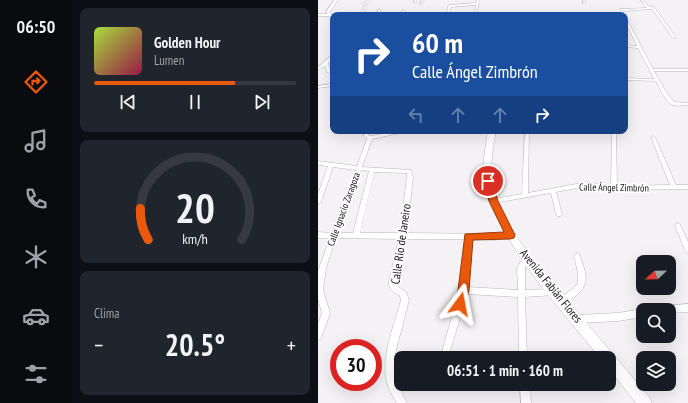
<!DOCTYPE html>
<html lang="es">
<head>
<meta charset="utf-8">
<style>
  body { margin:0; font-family:"PT Sans Narrow",sans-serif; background:#20242c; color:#f1f3f6; height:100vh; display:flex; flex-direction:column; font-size:15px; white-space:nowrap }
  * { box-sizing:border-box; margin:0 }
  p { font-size:13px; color:#9ea1a6 }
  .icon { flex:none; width:22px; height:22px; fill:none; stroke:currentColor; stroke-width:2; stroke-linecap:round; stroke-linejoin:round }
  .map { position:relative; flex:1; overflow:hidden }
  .sheet { display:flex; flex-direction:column; gap:8px; padding:8px; background:#0d0f14; width:246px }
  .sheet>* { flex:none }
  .top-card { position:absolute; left:12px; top:12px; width:298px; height:122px; border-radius:8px; box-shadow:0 4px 16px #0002; background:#1a4fa0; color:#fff; overflow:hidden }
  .needle { width:26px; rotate:248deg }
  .fabs { position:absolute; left:318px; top:255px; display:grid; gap:8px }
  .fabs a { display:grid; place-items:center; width:40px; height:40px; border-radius:8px; background:#171b24; box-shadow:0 4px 16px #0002; font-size:20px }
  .speed { position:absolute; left:12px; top:339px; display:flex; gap:8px; font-size:20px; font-weight:700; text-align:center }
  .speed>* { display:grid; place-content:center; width:52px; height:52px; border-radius:50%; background:#171b24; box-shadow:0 4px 16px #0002; line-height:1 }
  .speed .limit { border:6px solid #d22; background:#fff; color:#111 }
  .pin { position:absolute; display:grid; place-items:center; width:34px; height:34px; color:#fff; margin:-17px; border:2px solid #fff; border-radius:50%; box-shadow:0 1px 4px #0007 }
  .me { position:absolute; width:44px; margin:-22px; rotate:13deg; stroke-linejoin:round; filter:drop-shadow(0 0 3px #0008) }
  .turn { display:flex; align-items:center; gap:14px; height:84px; padding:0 16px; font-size:18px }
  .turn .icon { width:52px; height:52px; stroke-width:2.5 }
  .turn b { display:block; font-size:28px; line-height:34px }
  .lanes { display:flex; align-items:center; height:38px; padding:0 16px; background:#0003; justify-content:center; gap:20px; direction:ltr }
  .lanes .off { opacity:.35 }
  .big { font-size:30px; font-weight:600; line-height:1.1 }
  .sheet .tile { flex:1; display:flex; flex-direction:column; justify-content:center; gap:6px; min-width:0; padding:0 14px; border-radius:8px; background:#20242c }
  .sheet .dial { align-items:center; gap:0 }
  .dial svg { height:104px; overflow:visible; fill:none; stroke:#363941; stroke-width:7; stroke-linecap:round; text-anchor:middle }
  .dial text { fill:#f1f3f6; stroke:none }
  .song { display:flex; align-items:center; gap:12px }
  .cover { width:48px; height:48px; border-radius:6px; background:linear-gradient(135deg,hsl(80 70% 55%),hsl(340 70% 35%)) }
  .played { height:4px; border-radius:2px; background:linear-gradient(90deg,#ea580c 70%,#363941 70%) }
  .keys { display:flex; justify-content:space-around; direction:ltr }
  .heat { display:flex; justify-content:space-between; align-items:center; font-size:22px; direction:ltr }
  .trip { position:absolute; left:76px; top:351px; width:222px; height:40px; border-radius:8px; background:#171b24; box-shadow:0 4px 16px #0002; font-weight:600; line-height:40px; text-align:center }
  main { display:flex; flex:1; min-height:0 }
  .dock { display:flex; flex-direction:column; width:72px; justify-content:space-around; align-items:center; background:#090b0e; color:#9ea1a6 }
  .dock .icon { width:28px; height:28px }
  .dock .current { color:#ea580c }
  .dock b { font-size:18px; color:#f1f3f6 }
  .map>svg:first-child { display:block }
</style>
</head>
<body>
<main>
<nav class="dock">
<b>06:50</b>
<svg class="icon current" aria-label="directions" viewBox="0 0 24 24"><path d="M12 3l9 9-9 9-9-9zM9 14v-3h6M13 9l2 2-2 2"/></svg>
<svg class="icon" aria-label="music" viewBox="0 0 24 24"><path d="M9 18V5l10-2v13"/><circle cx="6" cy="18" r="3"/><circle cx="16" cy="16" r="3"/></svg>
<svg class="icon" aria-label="phone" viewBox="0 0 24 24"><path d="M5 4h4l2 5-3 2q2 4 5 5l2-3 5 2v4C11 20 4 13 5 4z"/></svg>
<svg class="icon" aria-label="climate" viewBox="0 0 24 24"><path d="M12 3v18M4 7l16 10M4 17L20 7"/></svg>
<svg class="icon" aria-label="car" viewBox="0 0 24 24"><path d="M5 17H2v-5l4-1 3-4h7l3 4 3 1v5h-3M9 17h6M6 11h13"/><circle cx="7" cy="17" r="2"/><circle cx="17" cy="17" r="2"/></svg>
<svg class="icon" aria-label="filters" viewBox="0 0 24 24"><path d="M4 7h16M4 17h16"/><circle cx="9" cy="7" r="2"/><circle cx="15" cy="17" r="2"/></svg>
</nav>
<section class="sheet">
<div class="tile">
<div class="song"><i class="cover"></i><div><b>Golden Hour</b><p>Lumen</p></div></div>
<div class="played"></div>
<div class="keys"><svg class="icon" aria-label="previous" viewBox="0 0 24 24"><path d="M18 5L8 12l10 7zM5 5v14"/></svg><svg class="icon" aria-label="pause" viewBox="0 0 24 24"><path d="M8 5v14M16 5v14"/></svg><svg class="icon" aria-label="next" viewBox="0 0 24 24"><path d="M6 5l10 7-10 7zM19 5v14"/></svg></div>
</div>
<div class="tile dial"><svg viewBox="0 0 100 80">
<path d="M14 69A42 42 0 1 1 86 69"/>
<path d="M14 69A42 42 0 0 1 8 45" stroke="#ea580c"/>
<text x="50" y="56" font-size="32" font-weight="700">20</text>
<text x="50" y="72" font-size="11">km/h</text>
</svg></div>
<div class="tile"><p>Clima</p>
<div class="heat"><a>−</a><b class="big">20.5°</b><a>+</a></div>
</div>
</section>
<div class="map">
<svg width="370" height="403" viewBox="0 0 370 403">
  <rect width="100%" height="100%" fill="#f5f2f5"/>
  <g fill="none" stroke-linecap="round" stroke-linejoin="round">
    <defs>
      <path id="street" d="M 50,0 L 53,0 L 47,5 L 48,8 L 44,15 L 42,15 L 46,8 L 45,5 Z
        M 97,0 L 99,0 L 98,3 L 96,2 Z
        M 104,0 L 106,0 L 104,4 L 102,4 Z
        M 159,0 L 161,0 L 159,15 L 157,15 L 158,5 L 133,7 L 130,15 L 128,15 L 130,7 L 131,5 L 158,3 Z
        M 265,0 L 267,0 L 267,3 L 265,3 Z
        M 323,0 L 325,0 L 332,7 L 336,7 L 357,36 L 357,38 L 355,38 L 334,9 L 305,11 L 306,15 L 304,15 L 302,9 L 329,8 Z
        M 61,9 L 63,10 L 60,15 L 58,15 Z
        M 85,10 L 87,11 L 84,15 L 82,15 Z
        M 0,14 L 11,14 L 12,15 L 11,16 L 0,16 Z
        M 307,17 L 308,18 L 323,46 L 325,47 L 324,48 L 335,69 L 370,69 L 370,71 L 336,71 L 347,90 L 356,102 L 370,103 L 370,105 C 365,105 358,107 353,104 C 347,101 341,87 338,81 L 307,80 L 307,78 L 336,79 L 320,48 L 307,47 L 307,45 L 319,46 L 307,21 Z
        M 307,49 L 309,51 L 307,52 Z
        M 14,55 L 15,55 L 15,58 L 10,63 L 12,70 L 15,72 L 15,74 L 9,72 L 7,66 L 0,70 L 0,67 Z
        M 15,84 L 15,86 L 0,88 L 0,86 Z
        M 46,131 L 50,131 L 50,135 L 53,136 L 80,131 L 89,131 L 87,132 L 54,139 L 44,167 L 93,170 L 95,177 L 89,233 L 176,234 L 192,232 L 194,233 L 195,235 L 194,237 L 192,238 L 176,240 L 153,239 L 150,287 L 200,290 L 199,268 L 206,256 L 208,255 L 210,256 L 211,258 L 207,268 L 207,290 L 236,289 L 239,290 L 240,292 L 239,294 L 236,295 L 207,297 L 209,358 L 201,358 L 200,297 L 149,294 L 130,358 L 122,358 L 142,290 L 147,239 L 88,239 L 79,281 L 79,286 L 88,292 L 91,300 L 78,350 L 76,369 L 76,377 L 79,384 L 89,403 L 79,403 C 74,395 69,386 68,377 C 64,355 77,322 83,300 L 82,296 C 74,291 71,291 71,281 L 81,239 L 18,238 L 8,268 L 5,290 L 12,313 L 3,339 L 0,340 L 0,324 L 4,313 L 0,299 L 0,271 L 12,238 L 0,238 L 0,232 L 14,233 L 38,170 L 15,167 L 3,202 L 0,204 L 0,194 L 10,166 L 0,165 L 0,161 L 39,166 L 49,139 L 46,136 ZM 43,170 L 51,171 L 35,233 L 20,233 ZM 56,172 L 89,173 L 89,177 L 82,233 L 42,233 Z
        M 207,131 L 211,131 L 210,193 L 269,182 L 293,186 L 294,131 L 298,131 L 299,186 L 352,185 L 333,137 L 335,136 L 337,137 L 358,185 L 370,185 L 370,189 L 296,190 L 269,186 L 238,192 L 244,214 L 243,216 L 239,216 L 238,214 L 233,193 L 176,203 L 174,203 L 173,201 L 174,199 L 176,199 L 204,194 Z
        M 360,223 L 362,224 L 370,242 L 370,253 L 368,252 L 367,250 L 357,226 L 358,224 Z
        M 259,253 L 261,254 L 262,256 C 267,271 273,283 259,295 C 254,299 250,302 245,305 L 242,304 L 241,301 L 242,298 L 256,288 L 260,283 L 260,273 L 256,256 L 257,254 Z
        M 370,304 L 370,312 L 351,313 L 351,310 L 341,310 L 342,307 L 345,306 Z
        M 325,309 L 327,310 L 325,310 L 325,317 L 300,321 L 260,323 L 257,322 L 256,319 L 257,316 L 260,315 L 300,313 Z
        M 202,384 L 212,384 L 213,403 L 203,403 Z"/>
      <path id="secondary" d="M 16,0 L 20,0 L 12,12 L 15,17 L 15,21 L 8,12 Z
        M 170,131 L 178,131 C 174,150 171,172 176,192 C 189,233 222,267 249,300 C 277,333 304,365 332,398 L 334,403 L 318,403 L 291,369 L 291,358 L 282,358 C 248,316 210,275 184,227 C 177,215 170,202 167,188 C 163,169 167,150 170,131 Z"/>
    </defs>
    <use href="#street" stroke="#b9b6b9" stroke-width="1"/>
    <use href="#secondary" stroke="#b9b6b9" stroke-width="1"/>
    <use href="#street" fill="#fff" fill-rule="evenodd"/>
    <use href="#secondary" fill="#fff" fill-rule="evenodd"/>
  </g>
  <path fill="#ea580c" stroke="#983908" d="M 170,178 L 174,181 L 180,201 L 197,235 L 196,238 L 192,239 L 155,240 L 151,290 L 146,308 L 142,309 L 138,308 L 136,304 L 140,290 L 147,234 L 186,232 L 171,201 L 166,181 Z"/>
  <g text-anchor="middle" stroke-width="3.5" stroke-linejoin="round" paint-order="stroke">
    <g font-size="10" fill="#131214" stroke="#fff">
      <text transform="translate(296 187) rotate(1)" y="4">Calle Ángel Zimbrón</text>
      <text transform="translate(25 209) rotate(-70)" y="4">Calle Ignacio Zaragoza</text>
    </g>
    <g font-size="12" fill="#131214" stroke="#fff">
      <text transform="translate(83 244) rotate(-82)" y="4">Calle Río de Janeiro</text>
      <text transform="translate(233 286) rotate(51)" y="4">Avenida Fabián Flores</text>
    </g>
  </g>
</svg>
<div class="fabs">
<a><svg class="needle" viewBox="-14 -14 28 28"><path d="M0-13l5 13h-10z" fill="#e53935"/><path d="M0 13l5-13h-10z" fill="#9ea1a6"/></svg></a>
<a><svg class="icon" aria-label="search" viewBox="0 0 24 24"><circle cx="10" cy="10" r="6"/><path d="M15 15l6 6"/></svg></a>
<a><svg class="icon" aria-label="layers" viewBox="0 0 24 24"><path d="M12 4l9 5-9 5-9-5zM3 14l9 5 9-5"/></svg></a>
</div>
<div class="speed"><div class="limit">30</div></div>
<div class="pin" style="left:170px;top:181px;background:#d93025"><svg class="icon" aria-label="arrive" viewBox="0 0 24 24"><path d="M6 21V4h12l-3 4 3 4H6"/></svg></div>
<svg class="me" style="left:142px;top:304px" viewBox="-20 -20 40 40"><path d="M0-17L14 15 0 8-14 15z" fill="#ea580c" stroke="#fff" stroke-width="4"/></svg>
<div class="trip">06:51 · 1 min · 160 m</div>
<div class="top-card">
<div class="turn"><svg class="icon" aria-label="right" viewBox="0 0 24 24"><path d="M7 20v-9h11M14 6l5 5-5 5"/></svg><div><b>60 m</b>Calle Ángel Zimbrón</div></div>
<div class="lanes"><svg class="icon off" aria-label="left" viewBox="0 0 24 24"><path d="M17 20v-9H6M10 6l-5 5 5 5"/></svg><svg class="icon off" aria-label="ahead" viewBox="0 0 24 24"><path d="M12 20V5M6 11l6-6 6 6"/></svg><svg class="icon off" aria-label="ahead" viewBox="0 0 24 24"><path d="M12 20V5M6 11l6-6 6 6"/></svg><svg class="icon" aria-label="right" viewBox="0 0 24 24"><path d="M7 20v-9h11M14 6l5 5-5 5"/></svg></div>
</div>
</div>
</main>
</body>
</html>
